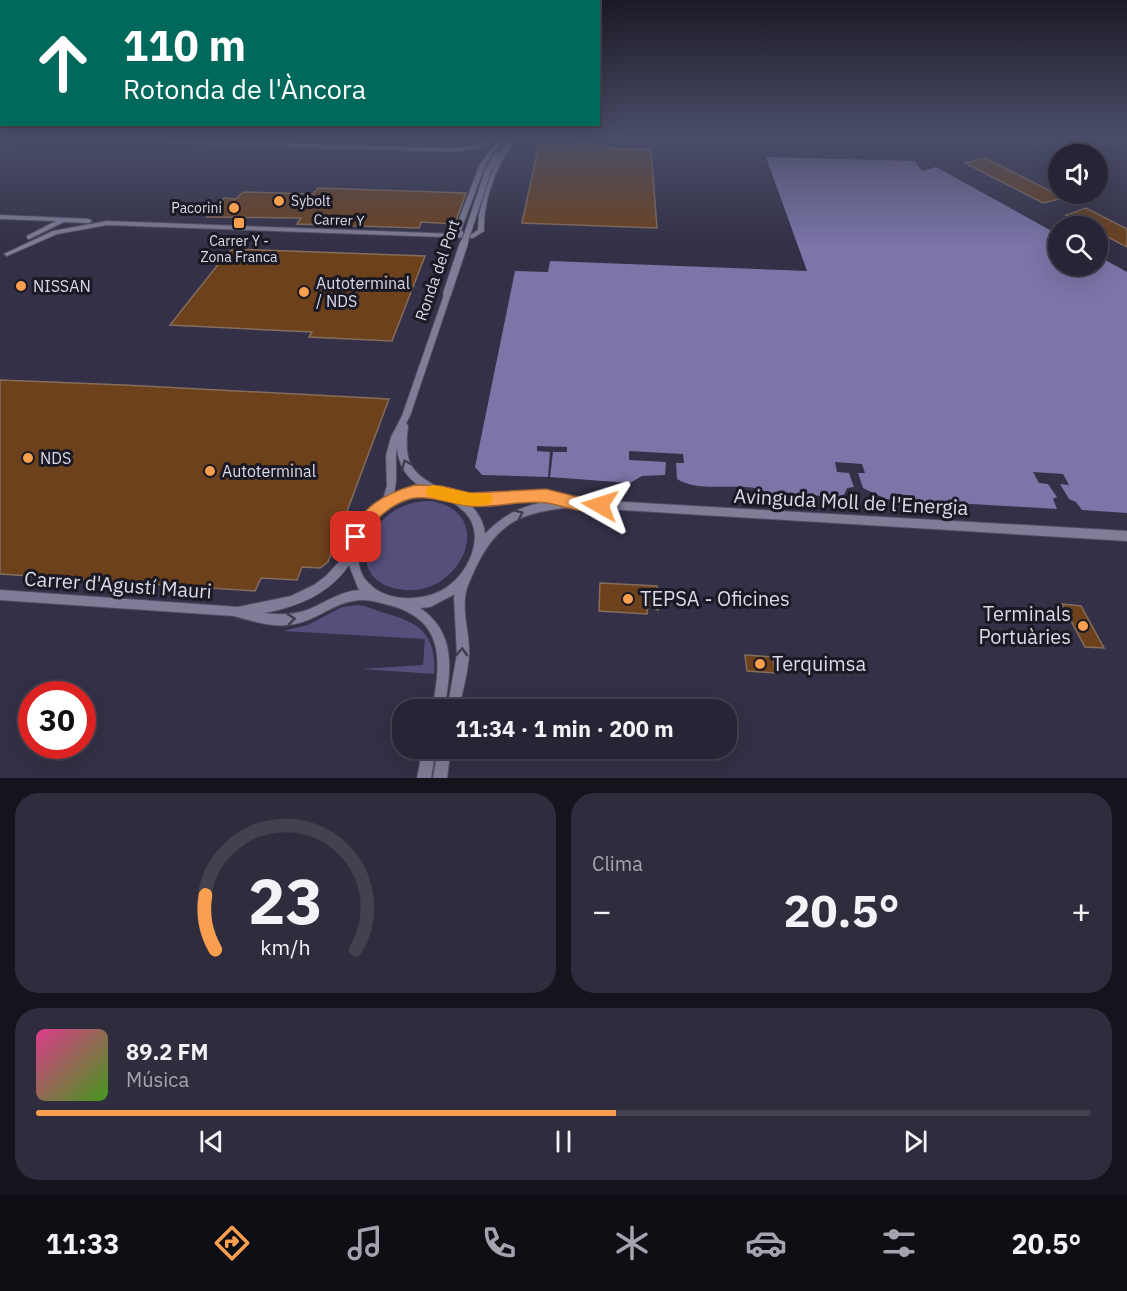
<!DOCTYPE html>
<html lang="es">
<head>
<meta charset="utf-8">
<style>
  body { margin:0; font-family:"IBM Plex Sans",sans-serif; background:#2e2c3d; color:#f1f3f6; height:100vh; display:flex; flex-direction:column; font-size:22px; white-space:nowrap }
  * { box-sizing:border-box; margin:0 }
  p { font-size:20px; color:#a4a4ad }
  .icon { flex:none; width:33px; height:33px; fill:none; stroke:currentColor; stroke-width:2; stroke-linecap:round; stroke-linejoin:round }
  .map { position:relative; height:778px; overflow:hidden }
  .drawer { display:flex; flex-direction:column; gap:15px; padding:15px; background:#15141d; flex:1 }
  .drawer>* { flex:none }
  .hud { position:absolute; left:0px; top:0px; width:600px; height:126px; box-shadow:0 6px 24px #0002,0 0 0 2px #424150; background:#00695c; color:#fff; overflow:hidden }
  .controls { position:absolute; left:1048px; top:144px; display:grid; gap:12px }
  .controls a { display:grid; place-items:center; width:60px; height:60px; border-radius:50%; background:#262435; box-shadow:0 6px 24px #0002,0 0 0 2px #424150; font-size:30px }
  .speed { position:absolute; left:18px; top:681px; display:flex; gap:12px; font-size:30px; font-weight:700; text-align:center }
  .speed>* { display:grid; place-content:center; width:78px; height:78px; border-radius:50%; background:#262435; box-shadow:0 6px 24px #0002,0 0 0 2px #424150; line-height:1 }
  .speed .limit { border:9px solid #d22; background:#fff; color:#111 }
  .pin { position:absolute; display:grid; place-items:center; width:51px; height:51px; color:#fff; margin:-26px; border-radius:12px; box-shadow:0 3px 9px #0006 }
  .me { position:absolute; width:66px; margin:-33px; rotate:276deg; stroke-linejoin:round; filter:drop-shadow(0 0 4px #0008) }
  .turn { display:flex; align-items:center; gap:21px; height:126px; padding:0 24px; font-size:27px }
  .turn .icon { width:78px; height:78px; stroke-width:2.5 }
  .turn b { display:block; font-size:42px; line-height:51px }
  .big { font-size:45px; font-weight:700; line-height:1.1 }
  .drawer .tile { flex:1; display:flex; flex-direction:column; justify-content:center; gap:9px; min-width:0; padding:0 21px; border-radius:24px; background:#2e2c3d }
  .drawer .dial { align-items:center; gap:0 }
  .dial svg { height:156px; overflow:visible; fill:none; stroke:#424150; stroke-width:7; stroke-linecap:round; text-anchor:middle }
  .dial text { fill:#f1f3f6; stroke:none }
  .song { display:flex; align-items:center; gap:18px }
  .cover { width:72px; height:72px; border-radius:9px; background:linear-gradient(135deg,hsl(330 70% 55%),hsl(100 70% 35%)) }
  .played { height:6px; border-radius:3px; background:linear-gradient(90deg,#fa9f4f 55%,#424150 55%) }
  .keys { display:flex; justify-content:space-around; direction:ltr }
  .heat { display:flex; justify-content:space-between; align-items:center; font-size:33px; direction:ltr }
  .drawer .tiles { flex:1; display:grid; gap:15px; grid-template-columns:1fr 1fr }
  .tile:last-child { grid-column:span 2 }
  .trip { position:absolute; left:392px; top:699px; width:345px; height:60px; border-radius:24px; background:#262435; box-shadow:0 6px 24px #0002,0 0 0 2px #424150; font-weight:700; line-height:60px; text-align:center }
  .dock { display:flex; height:96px; justify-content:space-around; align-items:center; background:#0f0e15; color:#a4a4ad }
  .dock .icon { width:42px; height:42px }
  .dock .current { color:#fa9f4f }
  .dock b { font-size:27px; color:#f1f3f6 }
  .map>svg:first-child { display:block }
</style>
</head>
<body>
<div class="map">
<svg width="1127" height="778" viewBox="0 0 1127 778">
  <rect width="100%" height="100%" fill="#333047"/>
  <path fill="#554f7b" d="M 429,501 C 501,510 460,602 398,589 C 337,577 372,500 429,501 Z
    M 357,605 C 367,606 375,610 384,613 C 419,622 437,634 434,674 L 362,669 L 423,665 L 425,639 L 283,631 L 308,625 L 342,607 Z"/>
  <path fill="#7b75a8" d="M 766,157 L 915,161 L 922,171 L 936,167 L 1059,235 L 1059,266 L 1098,266 L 1098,256 L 1127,272 L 1127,513 L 1082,510 L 1076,502 L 1069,499 L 1060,484 L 1069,485 L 1063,474 L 1033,472 L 1039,483 L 1048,484 L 1057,497 L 1053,499 L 1057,509 L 886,499 L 863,488 L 858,473 L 865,473 L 862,464 L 835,462 L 837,472 L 849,473 L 854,487 L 847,488 L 843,497 L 767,493 C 749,479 701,495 677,479 L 676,463 L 684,463 L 683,454 L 629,451 L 629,460 L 666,462 L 665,475 L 642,476 L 630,483 L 550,477 L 553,452 L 567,452 L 567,447 L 537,446 L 537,451 L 550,452 L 548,477 L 482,475 L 475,467 L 515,271 L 548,272 L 550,261 L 807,271 Z"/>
  <path fill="#6c411c" stroke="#856d5b" stroke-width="1.5" d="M 579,143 L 601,144 L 601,148 L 651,150 L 657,228 L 522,223 L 539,144 L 578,146 Z
    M 985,158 L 1064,198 L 1043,203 L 965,163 Z
    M 318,188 L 466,193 L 455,224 L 421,222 L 419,228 L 297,224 L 301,218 L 207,217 L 224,198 L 236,199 L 243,192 L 313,194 Z
    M 1086,208 L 1127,229 L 1127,247 L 1098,232 L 1098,226 L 1088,226 L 1066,215 Z
    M 234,249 L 425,256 L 392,341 L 309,337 L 312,332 L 170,325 L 228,252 Z
    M 0,380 L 124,385 L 389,399 L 328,562 L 320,568 L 302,567 L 297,580 L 261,578 L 255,591 L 0,574 Z
    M 600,583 L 657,586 L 658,610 L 648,605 L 647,614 L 599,611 Z
    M 1062,604 L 1081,606 L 1104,648 L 1085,647 Z
    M 745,655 L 773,657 L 775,673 L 747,671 Z"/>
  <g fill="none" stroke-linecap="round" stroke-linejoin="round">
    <defs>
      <path id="minor" d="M 156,137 L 162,137 L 167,140 L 456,148 L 481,145 L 492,137 L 497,137 L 484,147 L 456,152 L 166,143 Z
        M 500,137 L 504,137 L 485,166 L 461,230 L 464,234 L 472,234 L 478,230 L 479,215 L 487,183 L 495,165 L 510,137 L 514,137 C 511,146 506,154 501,162 C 491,183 483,208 484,231 L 473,238 L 107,225 L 57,234 L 9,255 L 7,256 L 4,254 L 53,231 L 107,221 L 458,234 L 455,230 L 479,166 Z
        M 498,151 L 501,153 L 491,171 L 486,172 L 485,171 L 495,153 Z
        M 0,215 L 89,219 L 92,221 L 89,223 L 64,222 L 29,239 L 27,238 L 27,236 L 56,221 L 0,219 Z
        M 445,292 L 449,292 L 451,294 L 410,416 L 406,423 L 408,426 C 404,459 408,472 438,487 L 440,490 C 452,493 464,495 477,495 C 506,494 546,485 572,499 L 1127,531 L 1127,541 L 574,507 C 523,512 498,520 475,569 C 471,579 465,588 465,599 C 463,617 470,636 469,655 C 468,673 462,692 459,710 L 447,710 L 457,654 L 454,598 L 455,594 L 430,607 L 420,608 C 457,633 451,671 444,710 L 432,710 C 441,662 446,620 389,605 C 377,602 366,598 353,601 C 331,604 314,623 288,625 C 270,627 252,621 234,616 L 0,600 L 0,590 L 238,607 L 291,596 L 314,585 L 326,576 L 338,563 L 349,547 L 359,525 L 373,508 L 382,502 L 387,486 L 386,456 L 391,437 L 402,416 ZM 397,448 C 399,466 406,477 421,487 L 393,495 C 399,480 394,464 397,448 ZM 423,495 C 432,497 442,497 450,501 C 454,502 458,506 461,509 C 488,529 471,571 447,587 C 437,594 426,597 413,598 C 400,599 385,596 374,588 C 371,585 367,582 364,578 C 351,557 363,528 381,513 C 394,503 408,499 423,495 ZM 526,499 L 551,501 C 523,505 504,514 485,534 C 484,522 477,510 467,502 ZM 349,565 L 358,588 L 360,590 C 340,591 325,603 307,610 C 293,615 279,615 264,613 C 298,607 329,594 349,565 Z
        M 423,748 L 436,748 L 431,778 L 417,778 Z
        M 438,748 L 451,748 L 447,778 L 433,778 Z"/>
    </defs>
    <use href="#minor" stroke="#504e61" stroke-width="2"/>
    <use href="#minor" fill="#807d98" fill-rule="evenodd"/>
    <defs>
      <path id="minor-bridge-far1" d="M 464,244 L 488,171"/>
      <path id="minor-bridge" d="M 447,294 L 464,243"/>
    </defs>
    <use href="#minor-bridge-far1" stroke="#504e61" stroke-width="8" stroke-linecap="butt"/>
    <use href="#minor-bridge" stroke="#504e61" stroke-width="10" stroke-linecap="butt"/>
    <use href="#minor-bridge-far1" stroke="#807d98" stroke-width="6"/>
    <use href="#minor-bridge" stroke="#807d98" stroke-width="8"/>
  </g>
  <defs><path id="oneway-chevron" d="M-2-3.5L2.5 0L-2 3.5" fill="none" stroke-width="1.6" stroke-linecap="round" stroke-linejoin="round" transform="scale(1.5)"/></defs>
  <g stroke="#3e3d4d">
    <use href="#oneway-chevron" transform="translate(406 464) rotate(-113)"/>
    <use href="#oneway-chevron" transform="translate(519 514) rotate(-24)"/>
    <use href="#oneway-chevron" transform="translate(291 619) rotate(-6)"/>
    <use href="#oneway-chevron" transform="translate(462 652) rotate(-87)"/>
  </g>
  <linearGradient id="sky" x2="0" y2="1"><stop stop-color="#1c1a27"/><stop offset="0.56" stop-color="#4a4e69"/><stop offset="1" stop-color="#4a4e69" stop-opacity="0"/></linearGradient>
  <rect width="1127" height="246" fill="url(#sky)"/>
  <path fill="#fa9f4f" stroke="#a26733" stroke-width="1.5" d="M 415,485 L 442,486 L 470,493 L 546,489 L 574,496 L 606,500 L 608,505 L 606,510 C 586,516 566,506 547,503 C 522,499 495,509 469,506 C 451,504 434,496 415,498 C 401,500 385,510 376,521 C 369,529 367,541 356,545 L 350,542 L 348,537 C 362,507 383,494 415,485 Z"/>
  <path fill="#f59e0b" d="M 433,485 L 470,493 L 491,494 L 493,499 L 491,503 C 472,510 452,502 433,498 L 428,496 L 425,491 L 428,487 Z"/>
  <g fill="#fa9f4f" stroke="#1b1a24" stroke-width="2">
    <circle cx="279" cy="201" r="6"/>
    <circle cx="234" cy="208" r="6"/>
    <rect x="233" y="217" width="12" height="12" rx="3"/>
    <circle cx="21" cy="286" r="6"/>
    <circle cx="304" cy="292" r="6"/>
    <circle cx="28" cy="458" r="6"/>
    <circle cx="210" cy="471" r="6"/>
    <circle cx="628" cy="599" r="6"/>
    <circle cx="1083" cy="626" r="6"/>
    <circle cx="760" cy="664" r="6"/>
  </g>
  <g text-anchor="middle" stroke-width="6" stroke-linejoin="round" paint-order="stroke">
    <g font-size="14" fill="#dad9e8" stroke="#1b1a24" text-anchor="start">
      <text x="291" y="206">Sybolt</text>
      <text x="222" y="213" text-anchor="end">Pacorini</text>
      <text x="239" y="246" text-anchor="middle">Carrer Y -<tspan x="239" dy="16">Zona Franca</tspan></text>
    </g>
    <g font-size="14" fill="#dad9e8" stroke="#1b1a24">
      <text transform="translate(339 220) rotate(2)" y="5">Carrer Y</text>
    </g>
    <g font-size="16" fill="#dad9e8" stroke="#1b1a24">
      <text transform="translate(437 270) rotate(-71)" y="6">Ronda del Port</text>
    </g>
    <g font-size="16" fill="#dad9e8" stroke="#1b1a24" text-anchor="start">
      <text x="316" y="289">Autoterminal<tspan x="316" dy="18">/ NDS</tspan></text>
      <text x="33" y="292">NISSAN</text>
      <text x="40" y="464">NDS</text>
      <text x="222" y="477">Autoterminal</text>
    </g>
    <g font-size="20" fill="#dad9e8" stroke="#1b1a24">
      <text transform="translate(851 502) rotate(3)" y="7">Avinguda Moll de l'Energia</text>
      <text transform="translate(118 585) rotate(4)" y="7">Carrer d'Agustí Mauri</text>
    </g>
    <g font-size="20" fill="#dad9e8" stroke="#1b1a24" text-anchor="start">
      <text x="640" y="606">TEPSA - Oficines</text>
      <text x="1071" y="621" text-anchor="end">Terminals<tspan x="1071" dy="23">Portuàries</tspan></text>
      <text x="772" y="671">Terquimsa</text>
    </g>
  </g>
</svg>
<div class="controls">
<a><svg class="icon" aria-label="sound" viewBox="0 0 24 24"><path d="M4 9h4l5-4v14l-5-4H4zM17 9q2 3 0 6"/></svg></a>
<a><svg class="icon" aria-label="search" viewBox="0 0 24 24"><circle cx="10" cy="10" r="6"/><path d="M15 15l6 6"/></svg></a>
</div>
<div class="speed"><div class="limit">30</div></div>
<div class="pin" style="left:356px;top:537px;background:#d93025"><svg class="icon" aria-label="arrive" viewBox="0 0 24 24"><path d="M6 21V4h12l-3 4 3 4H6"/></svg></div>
<svg class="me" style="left:600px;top:505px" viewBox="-20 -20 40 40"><path d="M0-17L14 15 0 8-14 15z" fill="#fa9f4f" stroke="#fff" stroke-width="4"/></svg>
<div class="trip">11:34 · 1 min · 200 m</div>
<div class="hud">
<div class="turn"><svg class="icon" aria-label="ahead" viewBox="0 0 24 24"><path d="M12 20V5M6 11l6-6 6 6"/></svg><div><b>110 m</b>Rotonda de l'Àncora</div></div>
</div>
</div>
<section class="drawer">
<div class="tiles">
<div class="tile dial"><svg viewBox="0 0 100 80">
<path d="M14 69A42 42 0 1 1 86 69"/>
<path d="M14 69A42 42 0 0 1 9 41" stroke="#fa9f4f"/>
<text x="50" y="56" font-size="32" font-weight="700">23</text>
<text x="50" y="72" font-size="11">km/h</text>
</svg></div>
<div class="tile"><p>Clima</p>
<div class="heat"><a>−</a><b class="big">20.5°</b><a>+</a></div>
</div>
<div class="tile">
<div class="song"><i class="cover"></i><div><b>89.2 FM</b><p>Música</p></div></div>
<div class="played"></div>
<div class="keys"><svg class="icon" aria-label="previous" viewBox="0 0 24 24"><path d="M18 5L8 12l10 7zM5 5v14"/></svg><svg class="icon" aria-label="pause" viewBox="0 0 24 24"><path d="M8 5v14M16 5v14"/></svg><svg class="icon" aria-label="next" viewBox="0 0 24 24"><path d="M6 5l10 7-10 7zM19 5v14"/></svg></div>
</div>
</div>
</section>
<nav class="dock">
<b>11:33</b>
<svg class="icon current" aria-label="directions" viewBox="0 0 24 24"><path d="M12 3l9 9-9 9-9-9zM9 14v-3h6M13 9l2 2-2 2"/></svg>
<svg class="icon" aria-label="music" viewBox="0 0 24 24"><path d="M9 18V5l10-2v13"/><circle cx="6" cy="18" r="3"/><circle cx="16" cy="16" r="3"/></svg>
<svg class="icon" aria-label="phone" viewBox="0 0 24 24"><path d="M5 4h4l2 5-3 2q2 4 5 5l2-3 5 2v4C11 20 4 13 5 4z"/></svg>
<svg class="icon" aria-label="climate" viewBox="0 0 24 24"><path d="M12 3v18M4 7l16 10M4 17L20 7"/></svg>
<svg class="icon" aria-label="car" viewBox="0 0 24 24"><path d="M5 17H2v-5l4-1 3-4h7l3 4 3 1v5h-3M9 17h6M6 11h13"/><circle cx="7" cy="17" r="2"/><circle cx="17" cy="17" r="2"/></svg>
<svg class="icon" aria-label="filters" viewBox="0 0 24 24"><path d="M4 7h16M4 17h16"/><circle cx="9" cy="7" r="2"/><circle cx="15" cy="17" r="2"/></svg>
<b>20.5°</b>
</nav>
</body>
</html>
